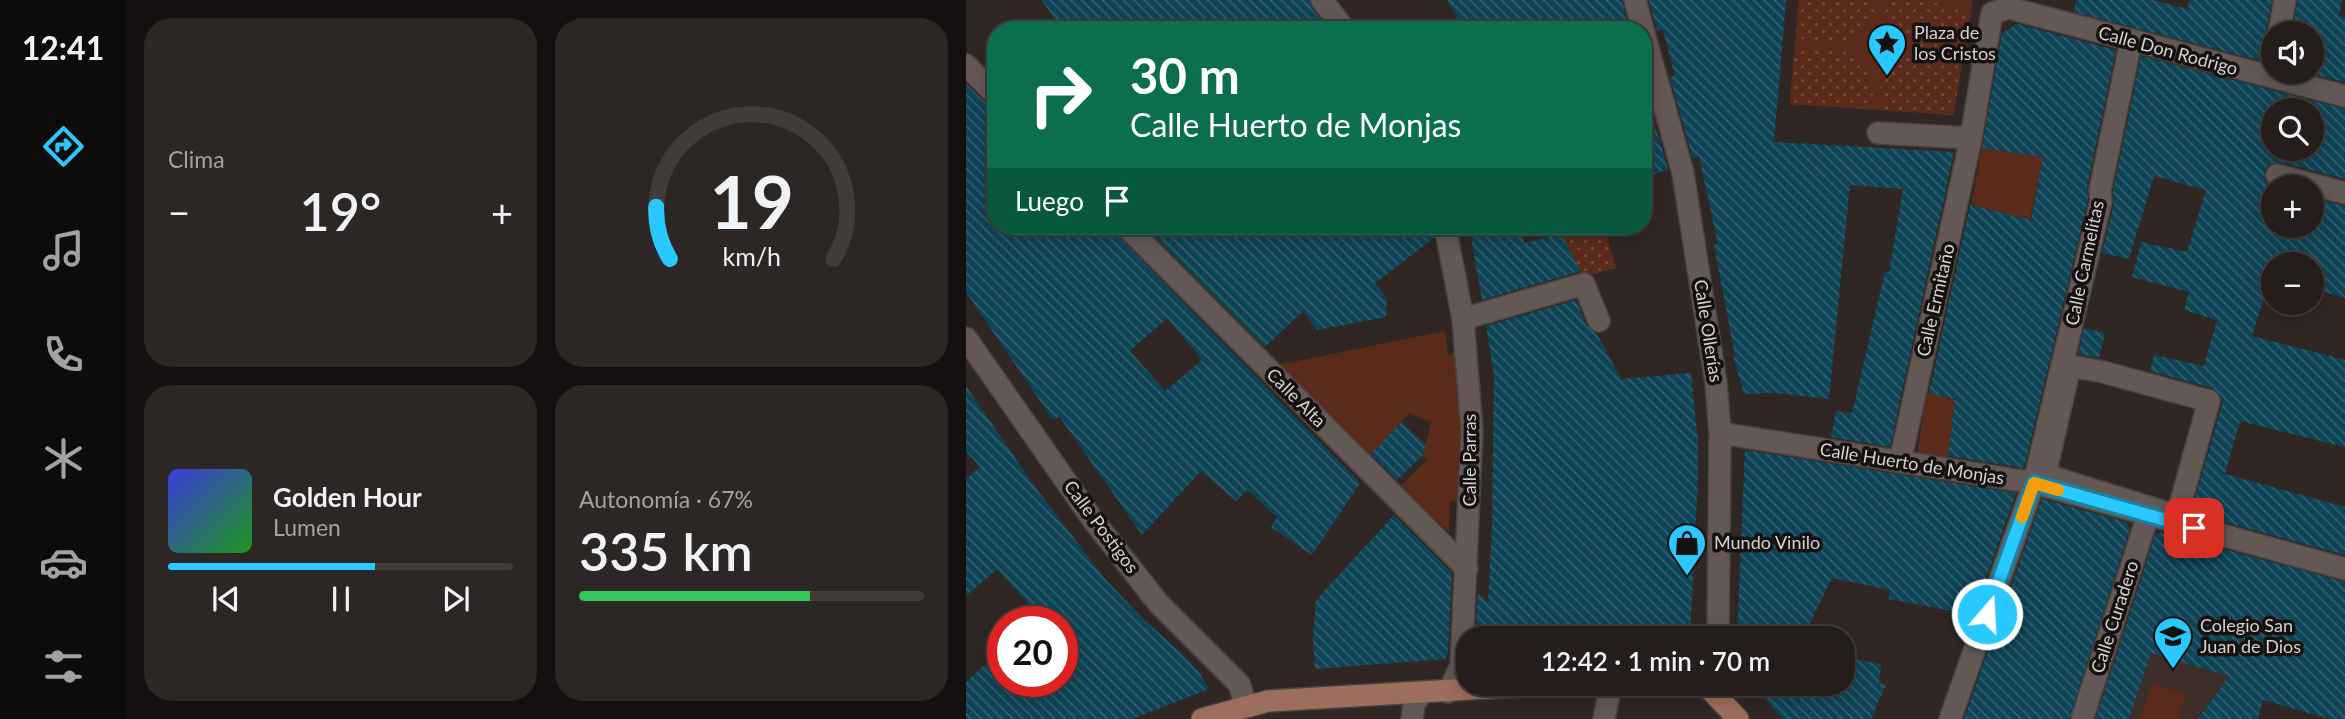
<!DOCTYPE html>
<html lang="es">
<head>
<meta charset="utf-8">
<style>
  body { margin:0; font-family:Lato,sans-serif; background:#2c2624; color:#f1f3f6; height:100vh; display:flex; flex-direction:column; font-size:26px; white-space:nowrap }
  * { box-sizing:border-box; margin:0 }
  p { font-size:23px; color:#a3a2a3 }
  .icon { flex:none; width:38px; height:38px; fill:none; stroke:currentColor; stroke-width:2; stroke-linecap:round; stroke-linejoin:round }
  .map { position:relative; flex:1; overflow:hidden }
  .details { display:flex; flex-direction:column; gap:18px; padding:18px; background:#14100f; width:840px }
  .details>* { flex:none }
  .top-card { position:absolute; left:21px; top:21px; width:665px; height:214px; border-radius:28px; box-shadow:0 4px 18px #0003,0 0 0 2px #413b3a; background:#0b6e4f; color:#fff; overflow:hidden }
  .controls { position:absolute; left:1295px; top:21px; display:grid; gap:14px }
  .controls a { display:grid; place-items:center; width:63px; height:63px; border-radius:50%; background:#241d1b; box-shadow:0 4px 18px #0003,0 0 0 2px #413b3a; font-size:35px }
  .speed { position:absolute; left:21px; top:606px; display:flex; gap:14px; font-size:35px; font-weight:700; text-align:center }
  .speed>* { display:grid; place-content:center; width:91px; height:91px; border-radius:50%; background:#241d1b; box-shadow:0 4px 18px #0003,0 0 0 2px #413b3a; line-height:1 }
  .speed .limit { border:10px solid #d22; background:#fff; color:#111 }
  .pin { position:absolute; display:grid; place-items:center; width:60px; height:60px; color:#fff; margin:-30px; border-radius:14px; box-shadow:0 4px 10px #0006 }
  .me { position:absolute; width:77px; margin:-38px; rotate:19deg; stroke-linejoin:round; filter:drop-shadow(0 0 5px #0008) }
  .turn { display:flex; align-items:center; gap:24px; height:147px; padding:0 28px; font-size:32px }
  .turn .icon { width:91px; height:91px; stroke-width:2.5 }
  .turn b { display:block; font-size:49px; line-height:60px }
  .then { display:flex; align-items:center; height:66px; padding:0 28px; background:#0003; gap:14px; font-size:26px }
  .big { font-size:52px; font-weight:600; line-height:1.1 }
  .details .card { flex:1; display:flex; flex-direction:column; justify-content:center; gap:10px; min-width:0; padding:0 24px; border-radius:28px; background:#2c2624 }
  .details .dial { align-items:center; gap:0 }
  .dial svg { height:182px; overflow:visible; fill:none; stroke:#413b3a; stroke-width:7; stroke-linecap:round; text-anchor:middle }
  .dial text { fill:#f1f3f6; stroke:none }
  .song { display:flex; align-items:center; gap:21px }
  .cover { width:84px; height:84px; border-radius:10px; background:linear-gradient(135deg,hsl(240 70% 55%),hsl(120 70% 35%)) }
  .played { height:7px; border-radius:4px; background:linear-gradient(90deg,#29c8ff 60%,#413b3a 60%) }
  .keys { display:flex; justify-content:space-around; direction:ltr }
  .heat { display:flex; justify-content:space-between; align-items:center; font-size:38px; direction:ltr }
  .charge { height:10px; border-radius:5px; background:linear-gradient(90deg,#34c759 67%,#413b3a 0) }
  .details .tiles { flex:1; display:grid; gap:18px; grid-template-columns:repeat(2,1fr) }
  .trip { position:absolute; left:490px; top:626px; width:399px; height:70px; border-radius:28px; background:#241d1b; box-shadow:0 4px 18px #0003,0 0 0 2px #413b3a; font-weight:600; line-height:70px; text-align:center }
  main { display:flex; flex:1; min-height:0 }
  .tabs { display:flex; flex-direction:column; width:126px; justify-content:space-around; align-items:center; background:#0e0c0b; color:#a3a2a3 }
  .tabs .icon { width:49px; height:49px }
  .tabs .on { color:#29c8ff }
  .tabs b { font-size:32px; color:#f1f3f6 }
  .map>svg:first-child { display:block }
</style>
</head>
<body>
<main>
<nav class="tabs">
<b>12:41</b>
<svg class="icon on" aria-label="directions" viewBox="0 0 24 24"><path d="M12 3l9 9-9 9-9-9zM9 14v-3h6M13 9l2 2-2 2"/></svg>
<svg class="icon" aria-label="music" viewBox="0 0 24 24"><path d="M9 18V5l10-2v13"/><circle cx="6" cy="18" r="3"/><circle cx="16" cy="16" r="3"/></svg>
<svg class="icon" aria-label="phone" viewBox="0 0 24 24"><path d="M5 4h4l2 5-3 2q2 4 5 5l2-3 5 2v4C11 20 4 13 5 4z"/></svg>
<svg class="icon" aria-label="climate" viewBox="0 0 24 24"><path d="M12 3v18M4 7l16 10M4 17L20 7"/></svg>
<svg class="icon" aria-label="car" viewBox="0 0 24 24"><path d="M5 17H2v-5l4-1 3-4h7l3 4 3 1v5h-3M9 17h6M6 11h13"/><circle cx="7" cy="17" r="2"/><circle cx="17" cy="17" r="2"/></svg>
<svg class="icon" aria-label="filters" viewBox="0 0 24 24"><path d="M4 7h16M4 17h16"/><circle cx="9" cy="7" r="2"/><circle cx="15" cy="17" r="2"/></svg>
</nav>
<section class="details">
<div class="tiles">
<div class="card"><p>Clima</p>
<div class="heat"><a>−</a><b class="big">19°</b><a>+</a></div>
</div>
<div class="card dial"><svg viewBox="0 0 100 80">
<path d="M14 69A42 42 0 1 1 86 69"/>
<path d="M14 69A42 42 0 0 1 8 46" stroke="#29c8ff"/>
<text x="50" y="56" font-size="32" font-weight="700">19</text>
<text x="50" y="72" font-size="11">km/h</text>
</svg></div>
<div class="card">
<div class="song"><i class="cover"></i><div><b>Golden Hour</b><p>Lumen</p></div></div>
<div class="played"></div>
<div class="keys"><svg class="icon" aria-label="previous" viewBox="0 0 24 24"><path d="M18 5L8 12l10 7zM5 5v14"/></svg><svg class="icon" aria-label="pause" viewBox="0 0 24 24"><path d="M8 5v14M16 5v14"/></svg><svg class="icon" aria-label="next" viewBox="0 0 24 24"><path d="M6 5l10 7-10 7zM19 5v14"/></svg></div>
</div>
<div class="card"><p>Autonomía · 67%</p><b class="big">335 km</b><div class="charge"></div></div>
</div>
</section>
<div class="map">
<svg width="1379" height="719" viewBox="0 0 1379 719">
  <defs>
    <pattern id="garden-dots" width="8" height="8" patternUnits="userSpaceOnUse" patternTransform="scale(1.75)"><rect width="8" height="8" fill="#5b2b1a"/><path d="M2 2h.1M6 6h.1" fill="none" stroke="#72493a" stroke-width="1.8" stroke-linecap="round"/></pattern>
    <pattern id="building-back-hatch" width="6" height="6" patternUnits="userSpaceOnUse" patternTransform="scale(1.75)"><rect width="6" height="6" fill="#0e4457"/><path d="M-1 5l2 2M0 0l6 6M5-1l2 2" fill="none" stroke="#305e6e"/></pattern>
  </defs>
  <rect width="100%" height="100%" fill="#302724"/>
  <path fill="#3d2e29" d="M 1158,627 L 1242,650 L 1278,661 L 1248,697 L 1234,719 L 1127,719 Z"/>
  <path fill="#5b2b1a" d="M 833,0 L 1007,0 L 987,115 L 824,104 Z
    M 1016,148 L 1077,157 L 1064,220 L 1005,205 Z
    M 479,331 L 482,355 L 492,352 L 499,433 L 497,501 L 484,501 L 483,532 L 434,487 L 461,460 L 457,455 L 465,422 L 443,413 L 402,458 L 312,365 Z
    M 960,392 L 989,399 L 982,460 L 951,456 Z
    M 1186,683 L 1220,694 L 1212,719 L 1174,719 Z"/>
  <path fill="url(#garden-dots)" d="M 833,0 L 910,0 L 908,23 C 896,26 894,35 886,40 C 877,46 845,40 834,39 L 830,36 Z
    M 920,0 L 961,0 L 1005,14 L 999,50 L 946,46 C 935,42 931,30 920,24 Z
    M 833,49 L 886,52 L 892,65 L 904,73 L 907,93 L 903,109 L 824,104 L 828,51 Z
    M 939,56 L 997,59 L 987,115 L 916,109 L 914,88 L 916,78 L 920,73 L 928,69 Z
    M 590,226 L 638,226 L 650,268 L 618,276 Z"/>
  <path fill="url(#building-back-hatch)" fill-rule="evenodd" d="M 75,0 L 343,0 L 346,8 L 362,30 L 97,30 Z
    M 481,0 L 656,0 L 663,30 L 498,30 Z
    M 683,0 L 820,0 L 808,142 L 988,152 L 924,447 L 865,437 L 870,411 L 886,413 L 919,271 L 923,272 L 937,189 L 884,185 L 863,399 L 810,393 L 778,394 L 767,356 L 769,356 L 748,245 L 752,244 L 733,156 L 727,159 L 704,77 L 709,76 L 697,30 L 691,30 Z
    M 1110,0 L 1186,0 L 1222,9 L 1223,0 L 1306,0 L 1300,31 L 1303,42 L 1300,62 L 1108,12 Z
    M 1332,0 L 1376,0 L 1373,16 L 1379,17 L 1379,82 L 1346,74 L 1346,33 L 1326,33 Z
    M 1051,24 L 1150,50 L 1121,187 L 1122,200 L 1058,468 L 982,456 L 989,399 L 963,393 L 1004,205 L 1065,220 L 1077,157 L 1016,148 L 1036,33 Z
    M 1175,56 L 1379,109 L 1379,179 L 1314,162 L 1302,165 L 1298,172 L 1301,184 L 1307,188 L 1307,226 L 1346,226 L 1346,198 L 1379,206 L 1379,298 L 1346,289 L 1346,264 L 1307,264 L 1307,280 L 1304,279 L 1286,336 L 1379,360 L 1379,447 L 1274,421 L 1259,474 L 1379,507 L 1379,555 L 1225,513 L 1256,405 L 1255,397 L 1246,388 L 1184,371 L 1188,355 L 1238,366 L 1251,320 L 1218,310 L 1223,292 L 1166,277 L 1175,242 L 1221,252 L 1240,190 L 1188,176 L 1163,259 L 1136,253 L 1148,204 L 1147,191 ZM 1307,110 L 1346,110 L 1346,149 L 1307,149 Z
    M 0,84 L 21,104 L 30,108 L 30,226 L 147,226 L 151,235 L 394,483 L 346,555 L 305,527 L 311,517 L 281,490 L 270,501 L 235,471 L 176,535 L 93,416 L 87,420 L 0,292 ZM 201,318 L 236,360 L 199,391 L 164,351 Z
    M 677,84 L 702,169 L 677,179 Z
    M 178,226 L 466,226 L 468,238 L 409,283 L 421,299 L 420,317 L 351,330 L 337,311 L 299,347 Z
    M 503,226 L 554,226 L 558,243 L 595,234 L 615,271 L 516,300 Z
    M 610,300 L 621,326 L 631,334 L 655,379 L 725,373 L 732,443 L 732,478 L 724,638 L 509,639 L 512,593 L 522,603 L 526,528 L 528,375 L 520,326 Z
    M 1118,328 L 1139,333 L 1133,358 L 1112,354 Z
    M 0,386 L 69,487 L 140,580 L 178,620 L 213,651 L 233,672 L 243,689 L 166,719 L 0,719 L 0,682 L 37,649 L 37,681 L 96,681 L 96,621 L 78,621 L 31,569 L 0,596 L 0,479 L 14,467 L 0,451 Z
    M 435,422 L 460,445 L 457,455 L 431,480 L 405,454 Z
    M 779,450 L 1050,493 L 1007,615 L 923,599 L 924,590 L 866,578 L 836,639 L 771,639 Z
    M 1076,499 L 1160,522 L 1164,529 L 1103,719 L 998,719 Z
    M 428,515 L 486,573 L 482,655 L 479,659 L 349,669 L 347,638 L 350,600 Z
    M 1195,532 L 1379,582 L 1379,719 L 1364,719 L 1297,700 L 1292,719 L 1232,719 L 1263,676 L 1185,653 L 1163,719 L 1130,719 L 1189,535 Z
    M 877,657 L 915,664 L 913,683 L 920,685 L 905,719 L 817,719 L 785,684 L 877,684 Z"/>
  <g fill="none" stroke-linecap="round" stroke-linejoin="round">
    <defs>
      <path id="minor" d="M 356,0 L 379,30
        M 669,0 L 677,30
        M 677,30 L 717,173 L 750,383 L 754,433 L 752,639
        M 1313,33 L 1319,0
        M 0,65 L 30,95
        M 912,133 L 1005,138
        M 1311,175 L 1379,193
        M 160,226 L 501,569
        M 479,226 L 497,319 L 506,431 L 495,666 L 482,692
        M 497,319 L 618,284 L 633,321
        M 0,338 L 127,520 L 193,604 L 274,685 L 279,706
        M 1104,366 L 1137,372 L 1243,401 L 1211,516 L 1083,476 L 1080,471 Z
        M 754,433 L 1068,483 L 1379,569
        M 934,462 L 1005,138 L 1026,13 L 1043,8 L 1379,96
        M 446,719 L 448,704 L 456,693
        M 638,719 L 645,684
        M 984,719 L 1068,483 L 1135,201 L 1134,190 L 1165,41
        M 1116,719 L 1182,515"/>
      <path id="major" d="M 739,684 L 772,719
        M 236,719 L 302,701 L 591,684"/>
    </defs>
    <use href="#minor" stroke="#4a423f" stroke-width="24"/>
    <use href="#major" stroke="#4a423f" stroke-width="24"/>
    <use href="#minor" stroke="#635855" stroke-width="21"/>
    <use href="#major" stroke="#9d6e5d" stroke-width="21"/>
  </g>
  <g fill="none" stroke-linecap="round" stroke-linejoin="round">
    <defs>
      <path id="route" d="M 1021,614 L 1068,483 L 1228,528"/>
    </defs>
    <use href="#route" stroke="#1b82a6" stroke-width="18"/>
    <use href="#route" stroke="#29c8ff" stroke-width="12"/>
    <path stroke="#f59e0b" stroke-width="12" d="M 1056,517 L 1068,483 L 1092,490"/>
  </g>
  <defs>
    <symbol id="sight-pin" viewBox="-11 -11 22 30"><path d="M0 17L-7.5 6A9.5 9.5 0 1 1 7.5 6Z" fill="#29c8ff" stroke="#151110"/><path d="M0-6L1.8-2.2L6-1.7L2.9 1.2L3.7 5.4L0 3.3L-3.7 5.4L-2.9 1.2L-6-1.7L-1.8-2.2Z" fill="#111"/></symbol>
    <symbol id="shop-pin" viewBox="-11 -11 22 30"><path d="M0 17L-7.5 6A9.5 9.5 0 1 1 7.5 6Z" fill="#29c8ff" stroke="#151110"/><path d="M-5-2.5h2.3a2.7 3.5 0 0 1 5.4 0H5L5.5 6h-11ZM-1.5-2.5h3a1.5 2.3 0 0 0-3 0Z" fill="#111"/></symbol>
    <symbol id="school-pin" viewBox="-11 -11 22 30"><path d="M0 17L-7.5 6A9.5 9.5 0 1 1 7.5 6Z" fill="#29c8ff" stroke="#151110"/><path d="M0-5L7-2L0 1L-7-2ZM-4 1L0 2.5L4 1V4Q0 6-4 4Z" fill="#111"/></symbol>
  </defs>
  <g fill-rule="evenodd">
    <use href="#sight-pin" x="899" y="21" width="44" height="60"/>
    <use href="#shop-pin" x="699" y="521" width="44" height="60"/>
    <use href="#school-pin" x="1185" y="614" width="44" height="60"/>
  </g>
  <g text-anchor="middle" stroke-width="7" stroke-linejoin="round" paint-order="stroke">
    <g font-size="18" fill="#d7d1cf" stroke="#151110" text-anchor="start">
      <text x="948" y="39">Plaza de<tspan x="948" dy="21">los Cristos</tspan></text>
      <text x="748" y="549">Mundo Vinilo</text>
      <text x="1234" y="632">Colegio San<tspan x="1234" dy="21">Juan de Dios</tspan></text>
    </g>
    <g font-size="18" fill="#d7d1cf" stroke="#151110">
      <text transform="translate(1202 51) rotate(15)" y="6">Calle Don Rodrigo</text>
      <text transform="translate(1119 263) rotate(-78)" y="6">Calle Carmelitas</text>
      <text transform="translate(970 300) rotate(-77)" y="6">Calle Ermitaño</text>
      <text transform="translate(742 331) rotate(81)" y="6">Calle Ollerías</text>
      <text transform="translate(330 398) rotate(45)" y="6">Calle Alta</text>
      <text transform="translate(504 460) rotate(-90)" y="6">Calle Parras</text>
      <text transform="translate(946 464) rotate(9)" y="6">Calle Huerto de Monjas</text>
      <text transform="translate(135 527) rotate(53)" y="6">Calle Postigos</text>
      <text transform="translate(1149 617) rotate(-72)" y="6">Calle Curadero</text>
    </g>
  </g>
</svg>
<div class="controls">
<a><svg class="icon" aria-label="sound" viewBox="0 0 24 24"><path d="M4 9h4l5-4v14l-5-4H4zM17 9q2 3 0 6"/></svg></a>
<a><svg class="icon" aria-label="search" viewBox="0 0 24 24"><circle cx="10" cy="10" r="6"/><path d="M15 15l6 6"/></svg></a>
<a>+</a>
<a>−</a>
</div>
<div class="speed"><div class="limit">20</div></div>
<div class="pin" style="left:1228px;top:528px;background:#d93025"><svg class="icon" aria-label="arrive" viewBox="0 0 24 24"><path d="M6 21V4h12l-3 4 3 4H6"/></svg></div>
<svg class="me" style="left:1021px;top:614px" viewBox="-20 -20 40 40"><circle r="17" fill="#29c8ff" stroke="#fff" stroke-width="3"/><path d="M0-11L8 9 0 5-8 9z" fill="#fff"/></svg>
<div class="trip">12:42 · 1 min · 70 m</div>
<div class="top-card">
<div class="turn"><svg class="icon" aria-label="right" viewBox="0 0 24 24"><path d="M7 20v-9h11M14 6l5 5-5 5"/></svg><div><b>30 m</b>Calle Huerto de Monjas</div></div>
<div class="then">Luego<svg class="icon" aria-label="arrive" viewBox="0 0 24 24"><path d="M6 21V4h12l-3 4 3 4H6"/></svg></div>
</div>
</div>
</main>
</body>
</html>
